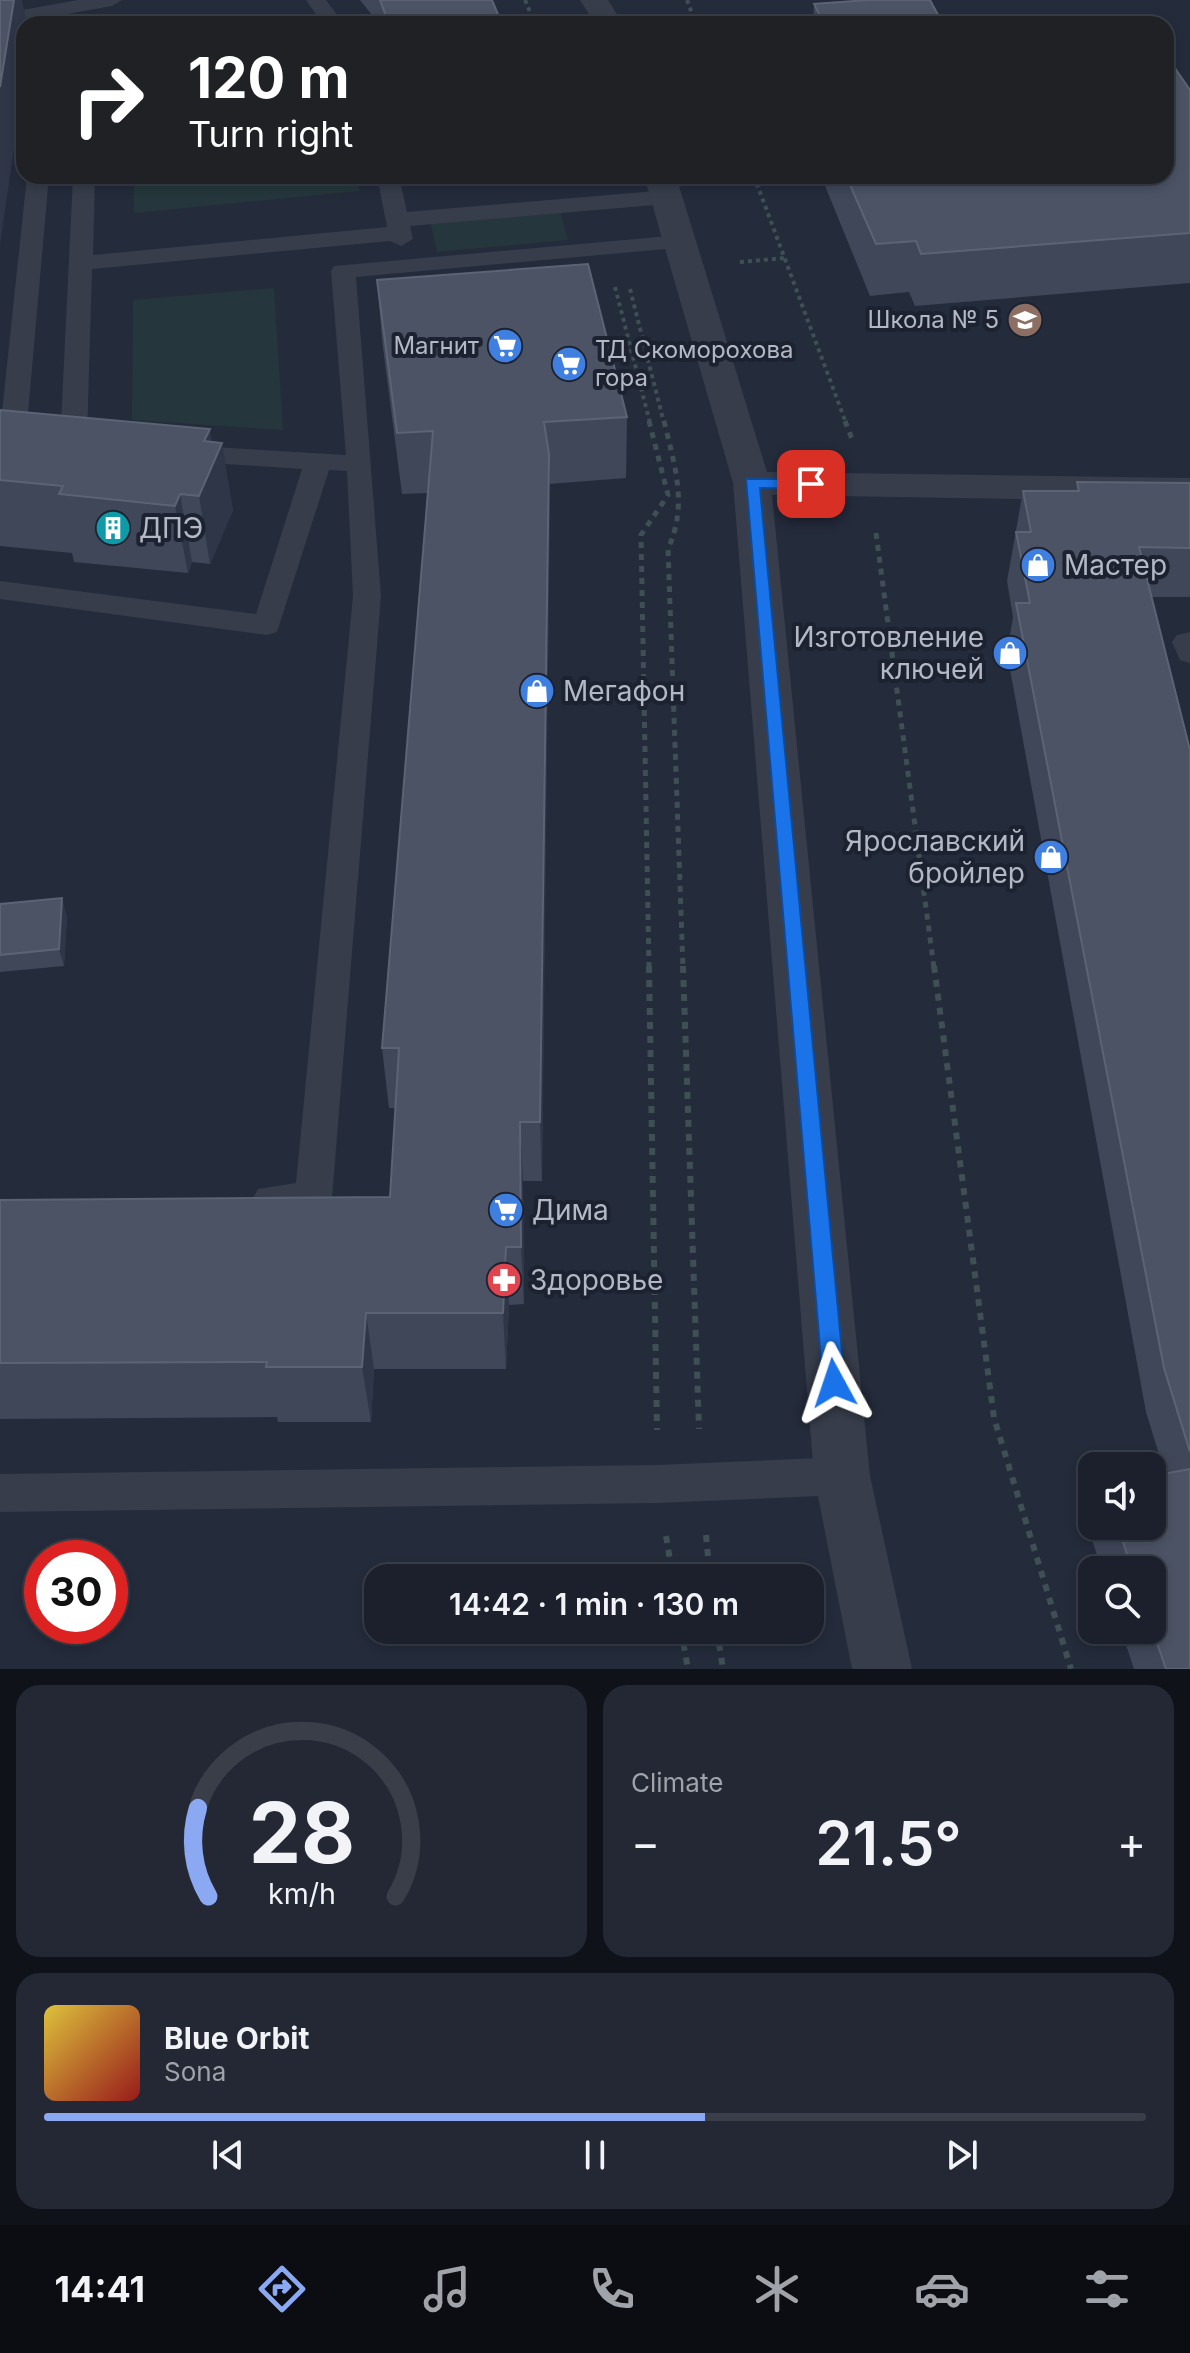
<!DOCTYPE html>
<html lang="en">
<head>
<meta charset="utf-8">
<style>
  body { margin:0; font-family:Inter,sans-serif; background:#242834; color:#f1f3f6; height:100vh; display:flex; flex-direction:column; font-size:30px; white-space:nowrap }
  * { box-sizing:border-box; margin:0 }
  p { font-size:26px; color:#a0a3a9 }
  .icon { flex:none; width:44px; height:44px; fill:none; stroke:currentColor; stroke-width:2; stroke-linecap:round; stroke-linejoin:round }
  .map { position:relative; height:1669px; overflow:hidden }
  .side { display:flex; flex-direction:column; gap:16px; padding:16px; background:#0f1218; flex:1 }
  .side>* { flex:none }
  .hud { position:absolute; left:16px; top:16px; width:1158px; height:168px; border-radius:24px; box-shadow:0 4px 12px #0003,0 0 0 2px #393e48; background:#202124; color:#fff; overflow:hidden }
  .tools { position:absolute; left:1078px; top:1452px; display:grid; gap:16px }
  .tools a { display:grid; place-items:center; width:88px; height:88px; border-radius:16px; background:#1b202c; box-shadow:0 4px 12px #0003,0 0 0 2px #393e48; font-size:40px }
  .speed { position:absolute; left:24px; top:1540px; display:flex; gap:16px; font-size:40px; font-weight:700; text-align:center }
  .speed>* { display:grid; place-content:center; width:104px; height:104px; border-radius:50%; background:#1b202c; box-shadow:0 4px 12px #0003,0 0 0 2px #393e48; line-height:1 }
  .speed .limit { border:12px solid #d22; background:#fff; color:#111 }
  .pin { position:absolute; display:grid; place-items:center; width:68px; height:68px; color:#fff; margin:-34px; border-radius:16px; box-shadow:0 4px 12px #0006 }
  .me { position:absolute; width:88px; margin:-44px; rotate:355deg; stroke-linejoin:round; filter:drop-shadow(0 0 6px #0008) }
  .turn { display:flex; align-items:center; gap:28px; height:168px; padding:0 40px; font-size:36px }
  .turn .icon { width:104px; height:104px; stroke-width:2.5 }
  .turn b { display:block; font-size:56px; line-height:68px }
  .big { font-size:60px; font-weight:600; line-height:1.1 }
  .side .widget { flex:1; display:flex; flex-direction:column; justify-content:center; gap:12px; min-width:0; padding:0 28px; border-radius:24px; background:#242834 }
  .side .dial { align-items:center; gap:0 }
  .dial svg { height:208px; overflow:visible; fill:none; stroke:#393e48; stroke-width:7; stroke-linecap:round; text-anchor:middle }
  .dial text { fill:#f1f3f6; stroke:none }
  .song { display:flex; align-items:center; gap:24px }
  .cover { width:96px; height:96px; border-radius:12px; background:linear-gradient(135deg,hsl(50 70% 55%),hsl(0 70% 35%)) }
  .played { height:8px; border-radius:4px; background:linear-gradient(90deg,#8ba8f3 60%,#393e48 60%) }
  .keys { display:flex; justify-content:space-around; direction:ltr }
  .heat { display:flex; justify-content:space-between; align-items:center; font-size:44px; direction:ltr }
  .side .tiles { flex:1; display:grid; gap:16px; grid-template-columns:1fr 1fr }
  .widget:last-child { grid-column:span 2 }
  .trip { position:absolute; left:364px; top:1564px; width:460px; height:80px; border-radius:24px; background:#1b202c; box-shadow:0 4px 12px #0003,0 0 0 2px #393e48; font-weight:600; line-height:80px; text-align:center }
  .dock { display:flex; height:128px; justify-content:space-around; align-items:center; background:#0b0d12; color:#a0a3a9 }
  .dock .icon { width:56px; height:56px }
  .dock .current { color:#8ba8f3 }
  .dock b { font-size:36px; color:#f1f3f6 }
  .map>svg:first-child { display:block }
</style>
</head>
<body>
<div class="map">
<svg width="1190" height="1669" viewBox="0 0 1190 1669">
  <rect width="100%" height="100%" fill="#242b3b"/>
  <path fill="#25373c" d="M 134,176 L 356,176 L 359,191 L 134,213 Z
    M 560,212 L 568,240 L 437,252 L 431,224 Z
    M 274,288 L 283,430 L 132,420 L 133,300 Z"/>
  <g fill="none" stroke-linecap="round" stroke-linejoin="round">
    <path stroke="#3e5054" stroke-width="4" stroke-dasharray="4 4" stroke-linecap="butt" d="M 525,0 L 535,24
      M 687,0 L 696,24
      M 754,176 L 846,423
      M 740,262 L 785,258
      M 615,287 L 650,423
      M 630,289 L 664,423"/>
    <path stroke="#3e5054" stroke-width="5" stroke-dasharray="6 6" stroke-linecap="butt" d="M 664,421 C 675,467 688,504 668,549 L 683,968
      M 845,421 L 852,439
      M 876,533 L 934,968
      M 649,968 L 641,535 L 668,495 L 649,421"/>
    <path stroke="#3e5054" stroke-width="6" stroke-dasharray="7 7" stroke-linecap="butt" d="M 649,966 L 657,1430
      M 683,966 L 699,1429
      M 934,966 L 994,1418 L 1071,1669
      M 706,1535 L 710,1578
      M 666,1536 L 673,1578
      M 681,1630 L 688,1669
      M 717,1630 L 723,1669"/>
    <path fill="#373d4b" fill-rule="evenodd" d="M 78,0 L 122,0 L 112,6 L 0,26 L 0,14 Z
      M 306,0 L 326,0 L 344,24 L 323,24 Z
      M 27,176 L 49,176 L 26,436 L 35,443 L 31,449 L 12,451 L 0,445 L 0,431 Z
      M 73,176 L 95,176 L 93,255 L 387,227 L 377,176 L 399,176 L 407,212 L 667,190 L 679,197 L 667,204 L 410,226 L 413,239 L 401,246 L 390,241 L 92,269 L 87,438 L 99,446 L 95,452 L 64,451 L 60,445 Z
      M 680,235 L 692,242 L 688,247 L 356,277 L 381,596 L 332,1198 L 326,1209 C 305,1216 279,1219 258,1211 L 252,1200 L 258,1189 L 296,1183 L 353,596 L 347,471 L 329,470 L 277,632 L 267,635 L 0,599 L 0,581 L 256,614 L 302,469 L 180,461 L 171,459 L 167,453 L 171,447 L 180,445 L 346,455 L 331,271 L 334,266 Z
      M 1190,632 L 1190,663 L 1180,660 L 1172,642 L 1177,635 Z
      M 842,1457 L 856,1462 L 862,1476 L 856,1490 L 842,1495 L 658,1503 L 0,1512 L 0,1474 L 658,1465 Z"/>
    <path fill="#373d4b" fill-rule="evenodd" d="M 580,0 L 608,0 L 623,24 L 595,24 Z
      M 644,176 L 676,176 L 767,472 L 1190,478 L 1190,502 L 772,495 L 870,1476 L 912,1669 L 852,1669 L 814,1476 L 733,483 Z"/>
  </g>
  <path fill="#3f4759" d="M 360,0 L 492,0 L 502,24 L 377,24 L 376,20 Z
    M 814,4 L 943,24 L 813,24 Z
    M 1190,90 L 1190,283 L 915,306 L 909,292 L 870,296 L 821,176 L 1166,176 Z
    M 377,280 L 627,417 L 626,478 L 549,484 L 542,1181 L 523,1181 L 524,1304 L 509,1305 L 506,1369 L 374,1369 L 371,1422 L 278,1422 L 277,1417 L 0,1419 L 0,1200 L 390,1197 L 395,1108 L 389,1108 L 382,1048 L 428,493 L 402,494 L 382,340 Z
    M 0,410 L 213,442 L 233,510 L 210,564 L 192,562 L 188,573 L 74,562 L 72,553 L 0,546 Z
    M 1077,482 L 1190,483 L 1190,597 L 1151,597 L 1190,750 L 1190,1669 L 1134,1669 L 1121,1630 L 1152,1630 L 1152,1570 L 1102,1570 L 1088,1528 L 1092,1518 L 1092,1526 L 1152,1526 L 1165,1474 L 1146,1412 L 1007,653 L 1013,617 L 1007,581 L 1023,491 L 1076,491 Z
    M 0,904 L 67,916 L 64,966 L 0,972 Z"/>
  <path fill="#2f3648" d="M 14,0 L 22,0 L 27,24 L 24,24 L 24,79 L 0,245 L 0,87 Z
    M 210,429 L 215,459 L 222,443 L 233,510 L 210,564 L 199,496 L 204,441 Z
    M 549,454 L 550,515 L 542,1181 L 540,1122 Z
    M 180,494 L 192,562 L 188,573 L 175,506 Z
    M 62,898 L 67,916 L 64,966 L 59,949 Z
    M 520,1122 L 523,1181 L 524,1304 L 521,1247 Z
    M 506,1247 L 509,1305 L 506,1369 L 503,1313 Z
    M 366,1313 L 374,1369 L 371,1422 L 362,1367 Z"/>
  <path fill="#4b5365" stroke="#5c6374" stroke-width="2" d="M 0,0 L 14,0 L 0,87 Z
    M 380,0 L 492,0 L 502,24 L 389,24 Z
    M 868,0 L 930,0 L 943,24 L 824,24 L 814,4 Z
    M 1166,55 L 1190,90 L 1190,233 L 921,254 L 916,241 L 876,244 L 846,176 L 1166,176 Z
    M 588,264 L 627,417 L 544,422 L 549,454 L 540,1122 L 520,1122 L 521,1247 L 506,1247 L 503,1313 L 366,1313 L 362,1367 L 266,1367 L 267,1362 L 0,1363 L 0,1200 L 390,1197 L 399,1048 L 382,1048 L 433,431 L 397,433 L 377,280 Z
    M 0,410 L 210,429 L 204,441 L 222,443 L 199,496 L 180,494 L 175,506 L 59,494 L 63,486 L 0,480 Z
    M 1077,482 L 1190,483 L 1190,548 L 1139,547 L 1190,750 L 1190,1452 L 1164,1368 L 1016,603 L 1030,603 L 1016,532 L 1031,532 L 1023,491 L 1079,491 Z
    M 62,898 L 59,949 L 0,955 L 0,904 Z
    M 1190,1469 L 1190,1669 L 1166,1669 L 1152,1628 L 1152,1570 L 1132,1570 L 1118,1526 L 1152,1526 L 1152,1476 Z"/>
  <path fill="#1a73e8" stroke="#114b97" stroke-width="2" d="M 746,479 L 811,479 L 818,484 L 811,489 L 760,488 L 845,1383 L 842,1390 L 834,1393 L 826,1390 L 823,1383 Z"/>
  <defs>
    <symbol id="school-disc" viewBox="-11 -11 22 22"><circle r="9.5" fill="#8d6e63" stroke="#1c2230"/><path d="M0-5L7-2L0 1L-7-2ZM-4 1L0 2.5L4 1V4Q0 6-4 4Z" fill="#fff"/></symbol>
    <symbol id="supermarket-disc" viewBox="-11 -11 22 22"><circle r="9.5" fill="#3f7fe0" stroke="#1c2230"/><path d="M-6-5.5h2.5l.6 2H6L4.5 2H-2.5L-4.4-4H-6ZM-1.5 3.2a1.3 1.3 0 1 0 .1 0ZM3 3.2a1.3 1.3 0 1 0 .1 0Z" fill="#fff"/></symbol>
    <symbol id="building-disc" viewBox="-11 -11 22 22"><circle r="9.5" fill="#0f9aa8" stroke="#1c2230"/><path d="M-4-6H4V6H1V3H-1V6H-4ZM-2.5-4.3h1.7v1.8h-1.7ZM.8-4.3h1.7v1.8H.8ZM-2.5-1h1.7V.8h-1.7ZM.8-1h1.7V.8H.8Z" fill="#fff"/></symbol>
    <symbol id="shop-disc" viewBox="-11 -11 22 22"><circle r="9.5" fill="#3f7fe0" stroke="#1c2230"/><path d="M-5-2.5h2.3a2.7 3.5 0 0 1 5.4 0H5L5.5 6h-11ZM-1.5-2.5h3a1.5 2.3 0 0 0-3 0Z" fill="#fff"/></symbol>
    <symbol id="pharmacy-disc" viewBox="-11 -11 22 22"><circle r="9.5" fill="#e0444e" stroke="#1c2230"/><path d="M-2-6h4v4h4v4h-4v4h-4v-4h-4v-4h4Z" fill="#fff"/></symbol>
  </defs>
  <g fill-rule="evenodd">
    <use href="#school-disc" x="1005" y="300" width="40" height="40"/>
    <use href="#supermarket-disc" x="485" y="326" width="40" height="40"/>
    <use href="#supermarket-disc" x="549" y="344" width="40" height="40"/>
    <use href="#building-disc" x="93" y="508" width="40" height="40"/>
    <use href="#shop-disc" x="1018" y="545" width="40" height="40"/>
    <use href="#shop-disc" x="990" y="633" width="40" height="40"/>
    <use href="#shop-disc" x="517" y="671" width="40" height="40"/>
    <use href="#shop-disc" x="1031" y="837" width="40" height="40"/>
    <use href="#supermarket-disc" x="486" y="1190" width="40" height="40"/>
    <use href="#pharmacy-disc" x="484" y="1260" width="40" height="40"/>
  </g>
  <g text-anchor="middle" stroke-width="8" stroke-linejoin="round" paint-order="stroke">
    <g font-size="24" fill="#b3b8c7" stroke="#1c2230" text-anchor="end">
      <text x="999" y="328">Школа № 5</text>
      <text x="479" y="354">Магнит</text>
      <text x="595" y="358" text-anchor="start">ТД Скоморохова<tspan x="595" dy="28">гора</tspan></text>
    </g>
    <g font-size="28" fill="#b3b8c7" stroke="#1c2230" text-anchor="start">
      <text x="139" y="538">ДПЭ</text>
      <text x="1064" y="575">Мастер</text>
      <text x="984" y="647" text-anchor="end">Изготовление<tspan x="984" dy="32">ключей</tspan></text>
      <text x="563" y="701">Мегафон</text>
      <text x="1025" y="851" text-anchor="end">Ярославский<tspan x="1025" dy="32">бройлер</tspan></text>
      <text x="532" y="1220">Дима</text>
      <text x="530" y="1290">Здоровье</text>
    </g>
  </g>
</svg>
<div class="tools">
<a><svg class="icon" aria-label="sound" viewBox="0 0 24 24"><path d="M4 9h4l5-4v14l-5-4H4zM17 9q2 3 0 6"/></svg></a>
<a><svg class="icon" aria-label="search" viewBox="0 0 24 24"><circle cx="10" cy="10" r="6"/><path d="M15 15l6 6"/></svg></a>
</div>
<div class="speed"><div class="limit">30</div></div>
<div class="pin" style="left:811px;top:484px;background:#d93025"><svg class="icon" aria-label="arrive" viewBox="0 0 24 24"><path d="M6 21V4h12l-3 4 3 4H6"/></svg></div>
<svg class="me" style="left:834px;top:1383px" viewBox="-20 -20 40 40"><path d="M0-17L14 15 0 8-14 15z" fill="#1a73e8" stroke="#fff" stroke-width="4"/></svg>
<div class="trip">14:42 · 1 min · 130 m</div>
<div class="hud">
<div class="turn"><svg class="icon" aria-label="right" viewBox="0 0 24 24"><path d="M7 20v-9h11M14 6l5 5-5 5"/></svg><div><b>120 m</b>Turn right</div></div>
</div>
</div>
<section class="side">
<div class="tiles">
<div class="widget dial"><svg viewBox="0 0 100 80">
<path d="M14 69A42 42 0 1 1 86 69"/>
<path d="M14 69A42 42 0 0 1 10 35" stroke="#8ba8f3"/>
<text x="50" y="56" font-size="32" font-weight="700">28</text>
<text x="50" y="72" font-size="11">km/h</text>
</svg></div>
<div class="widget"><p>Climate</p>
<div class="heat"><a>−</a><b class="big">21.5°</b><a>+</a></div>
</div>
<div class="widget">
<div class="song"><i class="cover"></i><div><b>Blue Orbit</b><p>Sona</p></div></div>
<div class="played"></div>
<div class="keys"><svg class="icon" aria-label="previous" viewBox="0 0 24 24"><path d="M18 5L8 12l10 7zM5 5v14"/></svg><svg class="icon" aria-label="pause" viewBox="0 0 24 24"><path d="M8 5v14M16 5v14"/></svg><svg class="icon" aria-label="next" viewBox="0 0 24 24"><path d="M6 5l10 7-10 7zM19 5v14"/></svg></div>
</div>
</div>
</section>
<nav class="dock">
<b>14:41</b>
<svg class="icon current" aria-label="directions" viewBox="0 0 24 24"><path d="M12 3l9 9-9 9-9-9zM9 14v-3h6M13 9l2 2-2 2"/></svg>
<svg class="icon" aria-label="music" viewBox="0 0 24 24"><path d="M9 18V5l10-2v13"/><circle cx="6" cy="18" r="3"/><circle cx="16" cy="16" r="3"/></svg>
<svg class="icon" aria-label="phone" viewBox="0 0 24 24"><path d="M5 4h4l2 5-3 2q2 4 5 5l2-3 5 2v4C11 20 4 13 5 4z"/></svg>
<svg class="icon" aria-label="climate" viewBox="0 0 24 24"><path d="M12 3v18M4 7l16 10M4 17L20 7"/></svg>
<svg class="icon" aria-label="car" viewBox="0 0 24 24"><path d="M5 17H2v-5l4-1 3-4h7l3 4 3 1v5h-3M9 17h6M6 11h13"/><circle cx="7" cy="17" r="2"/><circle cx="17" cy="17" r="2"/></svg>
<svg class="icon" aria-label="filters" viewBox="0 0 24 24"><path d="M4 7h16M4 17h16"/><circle cx="9" cy="7" r="2"/><circle cx="15" cy="17" r="2"/></svg>
</nav>
</body>
</html>
